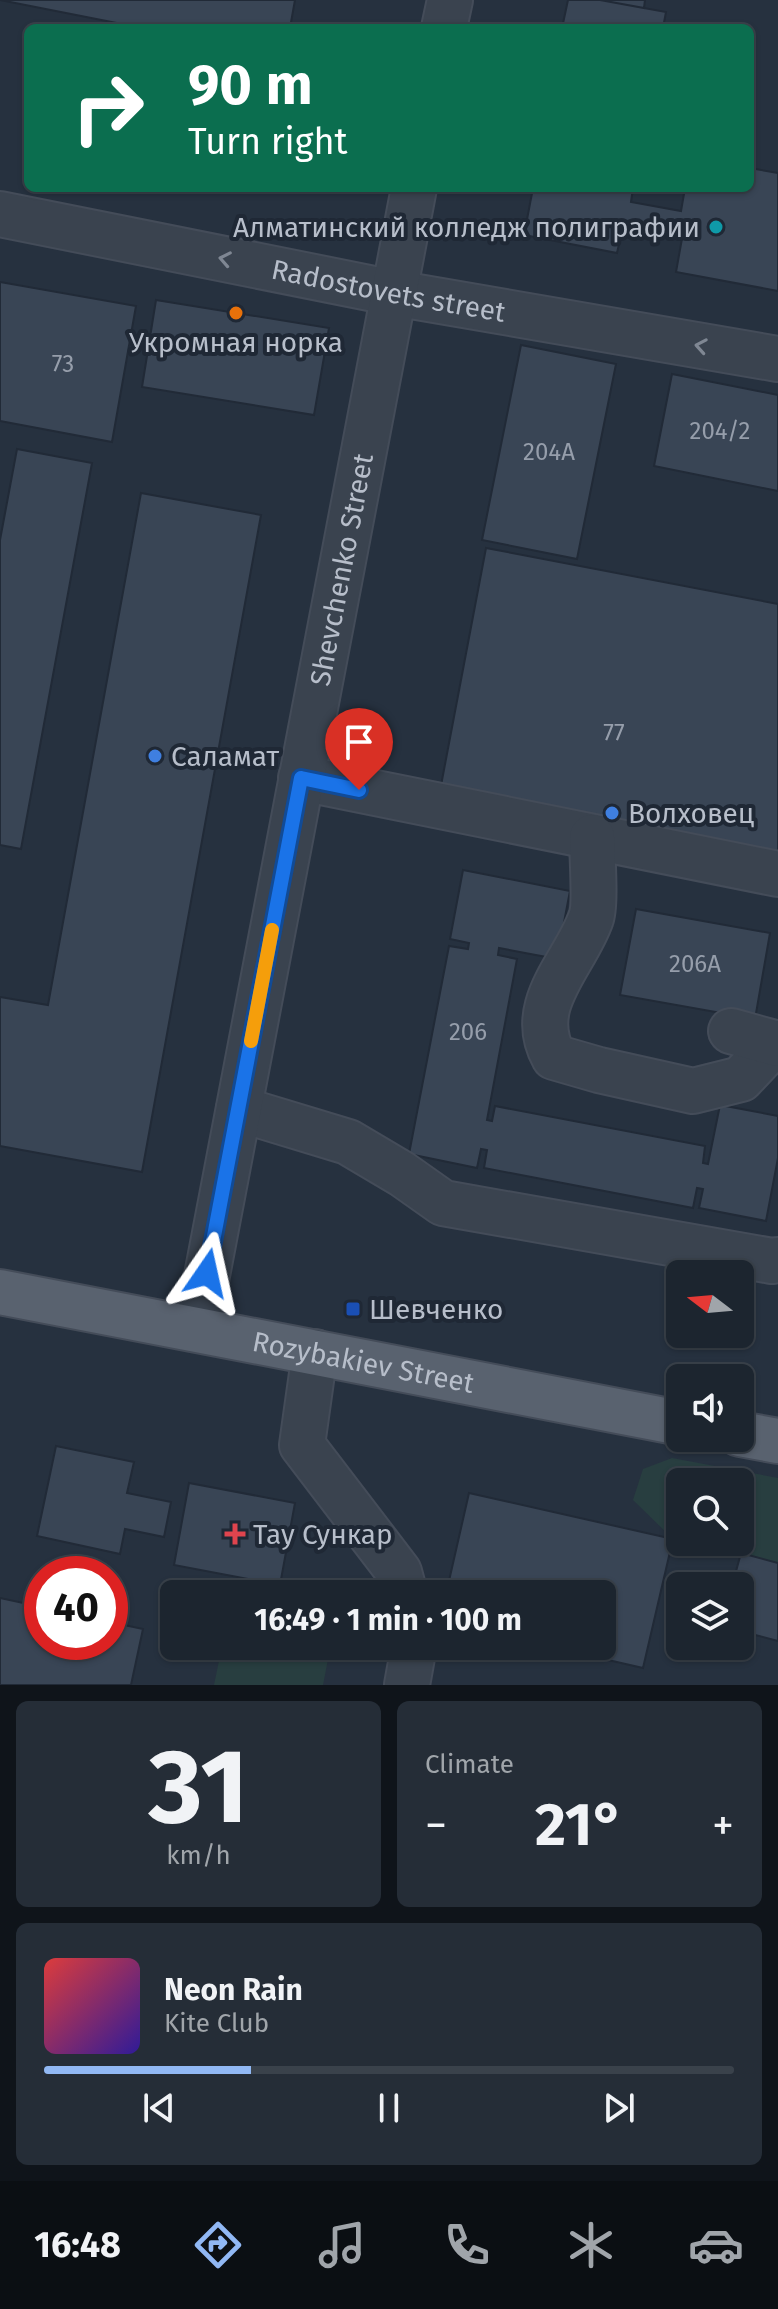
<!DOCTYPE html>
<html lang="en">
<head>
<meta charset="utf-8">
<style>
  body { margin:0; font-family:"Fira Sans",sans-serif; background:#252d37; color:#f1f3f6; height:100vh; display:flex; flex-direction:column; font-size:30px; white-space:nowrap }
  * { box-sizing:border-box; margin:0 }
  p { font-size:26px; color:#a0a5aa }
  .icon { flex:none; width:44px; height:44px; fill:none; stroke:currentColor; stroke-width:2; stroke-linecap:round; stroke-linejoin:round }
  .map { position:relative; height:1685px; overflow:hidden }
  .sheet { display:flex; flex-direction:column; gap:16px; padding:16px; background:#0f141a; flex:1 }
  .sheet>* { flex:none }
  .top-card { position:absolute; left:24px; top:24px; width:730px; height:168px; border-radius:12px; box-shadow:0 2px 6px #0004,0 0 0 2px #3a424b; background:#0b6e4f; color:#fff; overflow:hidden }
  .needle { width:52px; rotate:286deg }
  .buttons { position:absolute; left:666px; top:1260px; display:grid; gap:16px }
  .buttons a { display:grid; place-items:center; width:88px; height:88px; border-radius:12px; background:#1c252f; box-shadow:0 2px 6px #0004,0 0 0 2px #3a424b; font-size:40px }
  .speed { position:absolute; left:24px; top:1556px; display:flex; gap:16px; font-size:40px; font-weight:700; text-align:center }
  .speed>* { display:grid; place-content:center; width:104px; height:104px; border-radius:50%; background:#1c252f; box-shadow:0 2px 6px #0004,0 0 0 2px #3a424b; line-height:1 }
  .speed .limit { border:12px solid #d22; background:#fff; color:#111 }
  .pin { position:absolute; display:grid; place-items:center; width:68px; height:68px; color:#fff; margin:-82px -34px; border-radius:50% 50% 50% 0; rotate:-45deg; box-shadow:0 0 8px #0007 }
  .pin .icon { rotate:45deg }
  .me { position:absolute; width:88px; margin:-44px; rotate:11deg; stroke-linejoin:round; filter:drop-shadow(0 0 6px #0008) }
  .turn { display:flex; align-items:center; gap:28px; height:168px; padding:0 32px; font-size:36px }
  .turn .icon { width:104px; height:104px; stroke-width:2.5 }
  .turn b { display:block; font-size:56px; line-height:68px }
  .big { font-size:60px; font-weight:700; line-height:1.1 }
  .sheet .widget { flex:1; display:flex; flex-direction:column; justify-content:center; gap:12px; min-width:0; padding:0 28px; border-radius:12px; background:#252d37 }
  .sheet .dial { align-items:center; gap:0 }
  .dial b { font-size:104px; line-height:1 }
  .song { display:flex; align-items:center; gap:24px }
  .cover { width:96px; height:96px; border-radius:12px; background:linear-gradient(135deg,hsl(0 70% 55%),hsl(250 70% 35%)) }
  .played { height:8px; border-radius:4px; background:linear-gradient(90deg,#91b8f4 30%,#3a424b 30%) }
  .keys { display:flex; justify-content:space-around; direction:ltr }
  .heat { display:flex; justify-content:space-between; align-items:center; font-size:44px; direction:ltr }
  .sheet .tiles { flex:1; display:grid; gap:16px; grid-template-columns:1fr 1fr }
  .widget:last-child { grid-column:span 2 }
  .trip { position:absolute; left:160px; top:1580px; width:456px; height:80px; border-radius:12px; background:#1c252f; box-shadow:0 2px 6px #0004,0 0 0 2px #3a424b; font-weight:700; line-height:80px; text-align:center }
  .dock { display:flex; height:128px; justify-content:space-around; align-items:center; background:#0b0f13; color:#a0a5aa }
  .dock .icon { width:56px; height:56px }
  .dock .active { color:#91b8f4 }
  .dock b { font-size:36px; color:#f1f3f6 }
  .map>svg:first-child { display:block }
</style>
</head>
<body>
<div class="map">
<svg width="778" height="1685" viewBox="0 0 778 1685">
  <rect width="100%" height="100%" fill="#26313f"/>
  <path fill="#283e40" d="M 672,1458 L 778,1478 L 778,1563 L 687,1542 L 740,1542 L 740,1482 L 680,1482 L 680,1541 L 673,1539 L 633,1500 L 643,1469 Z
    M 222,1646 L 290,1646 L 329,1654 L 323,1685 L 214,1685 Z"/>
  <path fill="#394555" stroke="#212a37" stroke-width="2" d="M 0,0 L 295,0 L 290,28 L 142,28 Z
    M 568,0 L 600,0 L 666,12 L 663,28 L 562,28 Z
    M 600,0 L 645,0 L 644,8 Z
    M 750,168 L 778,173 L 778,291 L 676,272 L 683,233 L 624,222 L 617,253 L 524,235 L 533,188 L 633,188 L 631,202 L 681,211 L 685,188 L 750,188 Z
    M 0,282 L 136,306 L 112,442 L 0,421 Z
    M 156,300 L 329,328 L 314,415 L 142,387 Z
    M 521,345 L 616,364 L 577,559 L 482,540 Z
    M 672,374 L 778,395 L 778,491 L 654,466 Z
    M 17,449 L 92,463 L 21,849 L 0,845 L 0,540 Z
    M 141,493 L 261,515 L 142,1172 L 0,1146 L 0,997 L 48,1005 Z
    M 486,548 L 778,604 L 778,861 L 439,796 Z
    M 463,870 L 570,891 L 557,959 L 499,948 L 498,955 L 517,959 L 487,1120 L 492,1121 L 495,1106 L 705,1146 L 703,1163 L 708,1164 L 720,1105 L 778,1116 L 778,1158 L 766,1221 L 699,1208 L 703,1189 L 697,1188 L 693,1208 L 484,1168 L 487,1150 L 481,1149 L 477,1168 L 409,1154 L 449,946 L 468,949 L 469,943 L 450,939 Z
    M 636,909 L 770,933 L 755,1019 L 620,995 Z
    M 56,1446 L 134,1462 L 127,1493 L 171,1502 L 164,1537 L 125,1529 L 120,1554 L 37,1536 Z
    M 189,1483 L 295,1503 L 280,1585 L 174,1565 Z
    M 469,1493 L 673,1539 L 643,1668 L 547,1646 L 602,1646 L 602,1594 L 446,1594 Z
    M 741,1553 L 778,1563 L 778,1641 L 740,1631 L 740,1586 L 732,1586 Z
    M 0,1598 L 42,1607 L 42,1642 L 110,1642 L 110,1622 L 143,1629 L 131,1685 L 0,1685 Z"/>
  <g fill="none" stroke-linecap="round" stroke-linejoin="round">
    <defs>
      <g id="minor">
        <path d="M 444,28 L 450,0"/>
        <path id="s1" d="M 0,214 L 394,293 L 778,359"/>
        <path d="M 301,778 L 778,874"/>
        <path d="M 592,837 C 592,854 596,905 591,918 C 575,964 525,1005 554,1057 L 599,1070 L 693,1091 L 741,1079 L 775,1043"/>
        <path d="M 731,1031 L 778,1044"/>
        <path d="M 239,1109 L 348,1142 L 402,1174 L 443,1203 L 772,1261 L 778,1260"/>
        <path id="s2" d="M 197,1328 L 414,188"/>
        <path d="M 315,1352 L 302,1445 L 399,1572 L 405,1594"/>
        <path d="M 407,1685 L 414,1646"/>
      </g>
      <g id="major">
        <path id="s3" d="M 0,1292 L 680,1423"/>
        <path d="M 740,1434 L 778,1441"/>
      </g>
    </defs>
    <use href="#minor" stroke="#444c59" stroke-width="48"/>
    <use href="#major" stroke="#444c59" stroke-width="48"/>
    <use href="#minor" stroke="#3a434f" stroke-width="44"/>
    <use href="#major" stroke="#59626f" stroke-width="44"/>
  </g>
  <defs><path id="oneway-chevron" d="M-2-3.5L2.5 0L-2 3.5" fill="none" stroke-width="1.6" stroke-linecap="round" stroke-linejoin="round" transform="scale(2)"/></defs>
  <g stroke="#7f8793">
    <use href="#oneway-chevron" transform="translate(225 259) rotate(-169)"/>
    <use href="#oneway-chevron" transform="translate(701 346) rotate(-170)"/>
  </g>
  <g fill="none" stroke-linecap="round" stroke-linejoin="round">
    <defs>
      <path id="route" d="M 207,1273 L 301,778 L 359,790"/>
    </defs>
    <use href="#route" stroke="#114b97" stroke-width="20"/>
    <use href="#route" stroke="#1a73e8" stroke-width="14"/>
    <path stroke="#f59e0b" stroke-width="14" d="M 251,1041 L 272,930"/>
  </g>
  <circle fill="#0f9aa8" stroke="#1f2835" stroke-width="3" cx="716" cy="227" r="8"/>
  <circle fill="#e8710a" stroke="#1f2835" stroke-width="3" cx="236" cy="313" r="8"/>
  <g fill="#3f7fe0" stroke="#1f2835" stroke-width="3">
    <circle cx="155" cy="756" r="8"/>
    <circle cx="612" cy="813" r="8"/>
  </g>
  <rect fill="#1a4fb4" stroke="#1f2835" stroke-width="3" x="345" y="1301" width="16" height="16" rx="4"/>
  <path fill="#e0444e" stroke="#1f2835" stroke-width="3" d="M231 1522h8v8h8v8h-8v8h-8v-8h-8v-8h8z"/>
  <g text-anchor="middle" stroke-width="8" stroke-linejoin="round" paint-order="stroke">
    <g font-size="24" fill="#969eab">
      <text x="63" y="372">73</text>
      <text x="720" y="439">204/2</text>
      <text x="549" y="460">204А</text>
      <text x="614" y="741">77</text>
      <text x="695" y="972">206А</text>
      <text x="468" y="1040">206</text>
    </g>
    <g font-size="28" fill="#b7beca" stroke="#1f2835" text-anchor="start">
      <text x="700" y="237" text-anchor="end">Алматинский колледж полиграфии</text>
      <text x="236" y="352" text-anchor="middle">Укромная норка</text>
      <text x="171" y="766">Саламат</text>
      <text x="628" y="823">Волховец</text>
      <text x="369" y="1319">Шевченко</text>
      <text x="253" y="1544">Тау Сункар</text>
    </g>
    <g font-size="28" fill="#b7beca" stroke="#1f2835">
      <text dy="10" stroke="none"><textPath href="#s1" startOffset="396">Radostovets street</textPath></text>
      <text dy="10" stroke="none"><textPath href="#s2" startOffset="772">Shevchenko Street</textPath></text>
      <text dy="10" stroke="none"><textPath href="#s3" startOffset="370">Rozybakiev Street</textPath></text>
    </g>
  </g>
</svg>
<div class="buttons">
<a><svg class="needle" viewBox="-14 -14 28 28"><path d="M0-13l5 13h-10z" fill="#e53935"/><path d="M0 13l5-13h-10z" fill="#a0a5aa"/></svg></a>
<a><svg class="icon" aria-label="sound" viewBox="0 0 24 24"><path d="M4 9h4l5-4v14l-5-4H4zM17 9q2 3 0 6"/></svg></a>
<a><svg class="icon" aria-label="search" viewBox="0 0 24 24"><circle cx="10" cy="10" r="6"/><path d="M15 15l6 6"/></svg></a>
<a><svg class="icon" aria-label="layers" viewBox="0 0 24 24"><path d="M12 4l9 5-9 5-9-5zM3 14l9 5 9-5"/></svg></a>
</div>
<div class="speed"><div class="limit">40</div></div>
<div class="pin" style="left:359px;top:790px;background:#d93025"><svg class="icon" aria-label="arrive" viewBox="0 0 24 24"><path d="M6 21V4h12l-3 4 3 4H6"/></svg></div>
<svg class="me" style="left:207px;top:1273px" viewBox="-20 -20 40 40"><path d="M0-17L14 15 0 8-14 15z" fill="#1a73e8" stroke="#fff" stroke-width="4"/></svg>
<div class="trip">16:49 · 1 min · 100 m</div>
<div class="top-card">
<div class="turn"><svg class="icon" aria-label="right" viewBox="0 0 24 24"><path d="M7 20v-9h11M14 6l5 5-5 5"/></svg><div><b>90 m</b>Turn right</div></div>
</div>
</div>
<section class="sheet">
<div class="tiles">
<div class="widget dial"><b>31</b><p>km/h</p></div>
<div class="widget"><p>Climate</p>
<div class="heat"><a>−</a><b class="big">21°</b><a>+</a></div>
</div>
<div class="widget">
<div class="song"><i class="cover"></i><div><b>Neon Rain</b><p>Kite Club</p></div></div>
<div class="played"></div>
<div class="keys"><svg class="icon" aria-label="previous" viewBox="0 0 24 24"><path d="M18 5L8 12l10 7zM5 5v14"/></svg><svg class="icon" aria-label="pause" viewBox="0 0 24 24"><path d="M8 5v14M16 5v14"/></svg><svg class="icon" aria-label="next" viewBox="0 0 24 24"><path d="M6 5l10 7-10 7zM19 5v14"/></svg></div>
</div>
</div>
</section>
<nav class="dock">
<b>16:48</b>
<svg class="icon active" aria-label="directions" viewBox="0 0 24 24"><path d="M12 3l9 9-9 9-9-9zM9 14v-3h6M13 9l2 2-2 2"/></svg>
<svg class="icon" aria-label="music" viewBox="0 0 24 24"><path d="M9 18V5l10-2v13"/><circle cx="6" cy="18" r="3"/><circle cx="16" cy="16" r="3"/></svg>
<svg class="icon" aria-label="phone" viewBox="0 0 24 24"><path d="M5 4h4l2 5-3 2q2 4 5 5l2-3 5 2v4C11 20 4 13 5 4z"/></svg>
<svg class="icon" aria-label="climate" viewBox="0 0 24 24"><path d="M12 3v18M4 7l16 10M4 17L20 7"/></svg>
<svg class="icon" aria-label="car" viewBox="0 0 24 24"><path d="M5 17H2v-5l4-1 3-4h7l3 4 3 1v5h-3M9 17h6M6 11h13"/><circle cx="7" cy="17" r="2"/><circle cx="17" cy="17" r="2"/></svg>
</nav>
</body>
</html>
